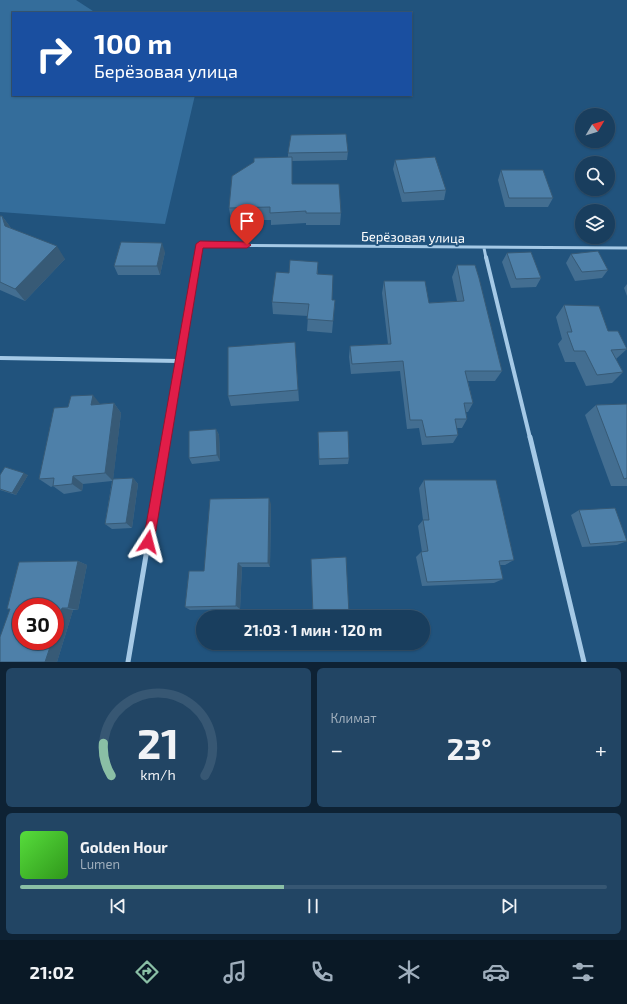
<!DOCTYPE html>
<html lang="ru">
<head>
<meta charset="utf-8">
<style>
  body { margin:0; font-family:"Exo 2",sans-serif; background:#224564; color:#f1f3f6; height:100vh; display:flex; flex-direction:column; font-size:15px; white-space:nowrap }
  * { box-sizing:border-box; margin:0 }
  p { font-size:13px; color:#9faebc }
  .icon { flex:none; width:22px; height:22px; fill:none; stroke:currentColor; stroke-width:2; stroke-linecap:round; stroke-linejoin:round }
  .map { position:relative; height:662px; overflow:hidden }
  .drawer { display:flex; flex-direction:column; gap:6px; padding:6px; background:#0e2234; flex:1 }
  .drawer>* { flex:none }
  .hud { position:absolute; left:12px; top:12px; width:400px; height:84px; border-radius:0px; box-shadow:0 1px 3px #0004,0 0 0 1px #375773; background:#1a4fa0; color:#fff; overflow:hidden }
  .needle { width:26px; rotate:52deg }
  .tools { position:absolute; left:575px; top:108px; display:grid; gap:8px }
  .tools a { display:grid; place-items:center; width:40px; height:40px; border-radius:50%; background:#193e5e; box-shadow:0 1px 3px #0004,0 0 0 1px #375773; font-size:20px }
  .speed { position:absolute; left:12px; top:598px; display:flex; gap:8px; font-size:20px; font-weight:700; text-align:center }
  .speed>* { display:grid; place-content:center; width:52px; height:52px; border-radius:50%; background:#193e5e; box-shadow:0 1px 3px #0004,0 0 0 1px #375773; line-height:1 }
  .speed .limit { border:6px solid #d22; background:#fff; color:#111 }
  .pin { position:absolute; display:grid; place-items:center; width:34px; height:34px; color:#fff; margin:-41px -17px; border-radius:50% 50% 50% 0; rotate:-45deg; box-shadow:0 0 4px #0007 }
  .pin .icon { rotate:45deg }
  .me { position:absolute; width:44px; margin:-22px; rotate:9deg; stroke-linejoin:round; filter:drop-shadow(0 0 3px #0008) }
  .turn { display:flex; align-items:center; gap:14px; height:84px; padding:0 16px; font-size:18px }
  .turn .icon { width:52px; height:52px; stroke-width:2.5 }
  .turn b { display:block; font-size:28px; line-height:34px }
  .big { font-size:30px; font-weight:700; line-height:1.1 }
  .drawer .tile { flex:1; display:flex; flex-direction:column; justify-content:center; gap:6px; min-width:0; padding:0 14px; border-radius:6px; background:#224564 }
  .drawer .dial { align-items:center; gap:0 }
  .dial svg { height:104px; overflow:visible; fill:none; stroke:#375773; stroke-width:7; stroke-linecap:round; text-anchor:middle }
  .dial text { fill:#f1f3f6; stroke:none }
  .song { display:flex; align-items:center; gap:12px }
  .cover { width:48px; height:48px; border-radius:6px; background:linear-gradient(135deg,hsl(110 70% 55%),hsl(110 70% 35%)) }
  .played { height:4px; border-radius:2px; background:linear-gradient(90deg,#8abfa5 45%,#375773 45%) }
  .keys { display:flex; justify-content:space-around; direction:ltr }
  .heat { display:flex; justify-content:space-between; align-items:center; font-size:22px; direction:ltr }
  .drawer .tiles { flex:1; display:grid; gap:6px; grid-template-columns:1fr 1fr }
  .tile:last-child { grid-column:span 2 }
  .trip { position:absolute; left:196px; top:610px; width:234px; height:40px; border-radius:20px; background:#193e5e; box-shadow:0 1px 3px #0004,0 0 0 1px #375773; font-weight:700; line-height:40px; text-align:center }
  .tab-bar { display:flex; height:64px; justify-content:space-around; align-items:center; background:#0a1926; color:#9faebc }
  .tab-bar .icon { width:28px; height:28px }
  .tab-bar .active { color:#8abfa5 }
  .tab-bar b { font-size:18px; color:#f1f3f6 }
  .map>svg:first-child { display:block }
</style>
</head>
<body>
<div class="map">
<svg width="627" height="662" viewBox="0 0 627 662">
  <rect width="100%" height="100%" fill="#21537d"/>
  <path fill="#346d9b" d="M 0,0 L 76,0 L 96,13 L 13,13 L 13,95 L 195,95 L 165,224 L 0,212 Z"/>
  <g fill="none" stroke-linecap="round" stroke-linejoin="round">
    <path stroke="#a5c9e6" stroke-width="3" d="M 484,248 L 486,258
      M 198,258 L 200,245 L 627,248"/>
    <path stroke="#a5c9e6" stroke-width="4" d="M 486,257 L 530,438
      M 0,358 L 179,361
      M 166,438 L 198,257"/>
    <path stroke="#a5c9e6" stroke-width="5" d="M 530,437 L 584,662
      M 128,662 L 166,437"/>
  </g>
  <path fill="#436e91" d="M 348,152 L 347,160 L 292,161 L 292,184 L 341,213 L 340,225 L 306,225 L 306,223 L 271,225 L 271,220 L 231,220 L 229,208 L 288,157 L 288,153 Z
    M 395,160 L 446,190 L 444,200 L 402,202 L 393,169 Z
    M 501,170 L 553,198 L 548,207 L 505,207 L 498,180 Z
    M 0,216 L 2,216 L 11,228 L 65,259 L 25,301 L 0,290 Z
    M 165,252 L 160,275 L 118,275 L 114,266 Z
    M 507,253 L 541,278 L 536,287 L 511,288 L 502,262 Z
    M 571,254 L 608,270 L 602,278 L 575,281 L 566,263 Z
    M 318,262 L 318,274 L 332,300 L 335,300 L 332,333 L 307,331 L 308,316 L 273,314 L 272,302 L 289,273 Z
    M 457,265 L 502,371 L 495,381 L 468,381 L 473,403 L 468,412 L 466,412 L 467,419 L 462,428 L 457,428 L 458,435 L 453,443 L 422,445 L 419,428 L 407,429 L 400,371 L 351,374 L 349,357 L 350,346 L 388,344 L 382,293 L 384,281 L 429,303 L 457,301 L 452,277 Z
    M 627,284 L 627,296 L 624,288 Z
    M 564,305 L 608,331 L 627,349 L 616,359 L 623,372 L 612,383 L 586,386 L 575,362 L 565,362 L 558,344 L 562,339 L 556,317 Z
    M 295,342 L 299,401 L 231,406 L 228,396 Z
    M 114,403 L 121,413 L 113,479 L 133,478 L 138,484 L 132,528 L 112,529 L 105,524 L 112,481 L 83,484 L 82,491 L 64,494 L 53,486 L 51,487 L 39,479 L 100,404 Z
    M 627,404 L 627,486 L 611,486 L 585,415 L 596,405 Z
    M 216,429 L 219,435 L 220,461 L 192,464 L 189,458 Z
    M 318,438 L 349,458 L 348,464 L 319,465 Z
    M 0,475 L 28,475 L 16,495 L 0,490 Z
    M 424,480 L 514,560 L 505,565 L 499,565 L 503,579 L 494,583 L 422,586 L 416,557 L 421,552 L 422,552 L 418,526 L 423,520 L 419,488 Z
    M 271,504 L 270,567 L 242,567 L 240,609 L 190,610 L 185,607 L 204,571 Z
    M 579,510 L 627,541 L 617,545 L 582,547 L 571,515 Z
    M 311,559 L 349,614 L 348,615 L 313,617 Z
    M 78,561 L 87,565 L 78,610 L 73,610 L 57,662 L 0,662 L 10,609 Z"/>
  <path fill="#375a76" d="M 2,216 L 11,228 L 5,226 Z
    M 162,243 L 165,252 L 160,275 L 157,266 Z
    M 57,246 L 65,259 L 25,301 L 15,289 Z
    M 93,395 L 101,405 L 91,405 Z
    M 114,403 L 121,413 L 113,481 L 105,473 Z
    M 216,429 L 219,435 L 220,461 L 217,455 Z
    M 24,473 L 28,475 L 16,495 L 12,493 Z
    M 73,476 L 83,484 L 82,491 L 72,484 Z
    M 133,478 L 138,484 L 132,528 L 126,523 Z
    M 269,498 L 271,504 L 270,567 L 268,563 Z
    M 78,561 L 87,565 L 78,610 L 68,608 Z
    M 238,563 L 242,567 L 240,609 L 236,606 Z
    M 62,608 L 73,610 L 57,662 L 45,662 L 52,641 L 55,641 L 55,631 Z"/>
  <path fill="#4e80a9" stroke="#375a76" d="M 346,134 L 348,152 L 288,153 L 291,135 Z
    M 292,157 L 292,184 L 339,184 L 341,213 L 306,213 L 306,211 L 270,213 L 270,207 L 229,208 L 232,176 L 254,162 L 254,158 Z
    M 435,157 L 446,190 L 404,193 L 395,160 Z
    M 501,170 L 543,170 L 553,198 L 509,198 Z
    M 0,216 L 2,216 L 5,226 L 57,246 L 15,289 L 0,282 Z
    M 121,242 L 162,243 L 157,266 L 114,266 Z
    M 598,251 L 608,270 L 582,272 L 571,254 Z
    M 531,252 L 541,278 L 516,279 L 507,253 Z
    M 290,260 L 318,262 L 317,274 L 333,275 L 332,300 L 335,300 L 333,321 L 307,319 L 309,304 L 272,302 L 276,272 L 289,273 Z
    M 457,265 L 475,265 L 479,278 L 502,371 L 465,371 L 473,403 L 464,403 L 467,419 L 455,419 L 458,435 L 426,437 L 422,420 L 410,420 L 403,361 L 352,364 L 350,346 L 391,344 L 384,281 L 425,281 L 429,303 L 464,301 Z
    M 564,305 L 599,306 L 608,331 L 618,331 L 627,349 L 611,350 L 623,372 L 597,375 L 585,351 L 574,351 L 567,332 L 572,332 Z
    M 295,342 L 298,390 L 228,396 L 228,347 Z
    M 93,395 L 91,405 L 114,403 L 105,473 L 73,476 L 72,484 L 53,486 L 54,478 L 39,479 L 54,408 L 68,407 L 71,396 Z
    M 627,404 L 627,478 L 624,479 L 596,405 Z
    M 216,429 L 217,455 L 189,458 L 189,431 Z
    M 348,431 L 349,458 L 319,459 L 318,432 Z
    M 5,467 L 24,473 L 12,493 L 0,489 L 0,475 Z
    M 133,478 L 126,523 L 105,524 L 113,479 Z
    M 424,480 L 496,480 L 514,560 L 499,561 L 503,579 L 427,582 L 421,552 L 428,551 L 423,520 L 429,520 Z
    M 269,498 L 268,563 L 238,563 L 236,606 L 185,607 L 189,571 L 204,571 L 210,499 Z
    M 615,508 L 627,541 L 590,544 L 579,510 Z
    M 346,557 L 349,614 L 313,615 L 311,559 Z
    M 78,561 L 68,608 L 62,608 L 55,631 L 55,607 L 21,607 L 21,641 L 52,641 L 45,662 L 0,662 L 0,637 L 10,609 L 7,609 L 19,562 Z"/>
  <path fill="#e11d48" stroke="#92132f" d="M 200,241 L 247,242 L 251,245 L 247,248 L 203,248 L 154,542 L 152,546 L 148,547 L 144,546 L 143,542 L 196,244 Z"/>
  <g text-anchor="middle" stroke-width="4" stroke-linejoin="round" paint-order="stroke">
    <g font-size="13" fill="#fff" stroke="#21537d">
      <text transform="translate(413 237) rotate(1)" y="5">Берёзовая улица</text>
    </g>
  </g>
</svg>
<div class="tools">
<a><svg class="needle" viewBox="-14 -14 28 28"><path d="M0-13l5 13h-10z" fill="#e53935"/><path d="M0 13l5-13h-10z" fill="#9faebc"/></svg></a>
<a><svg class="icon" aria-label="search" viewBox="0 0 24 24"><circle cx="10" cy="10" r="6"/><path d="M15 15l6 6"/></svg></a>
<a><svg class="icon" aria-label="layers" viewBox="0 0 24 24"><path d="M12 4l9 5-9 5-9-5zM3 14l9 5 9-5"/></svg></a>
</div>
<div class="speed"><div class="limit">30</div></div>
<div class="pin" style="left:247px;top:245px;background:#d93025"><svg class="icon" aria-label="arrive" viewBox="0 0 24 24"><path d="M6 21V4h12l-3 4 3 4H6"/></svg></div>
<svg class="me" style="left:148px;top:542px" viewBox="-20 -20 40 40"><path d="M0-17L14 15 0 8-14 15z" fill="#e11d48" stroke="#fff" stroke-width="4"/></svg>
<div class="trip">21:03 · 1 мин · 120 m</div>
<div class="hud">
<div class="turn"><svg class="icon" aria-label="right" viewBox="0 0 24 24"><path d="M7 20v-9h11M14 6l5 5-5 5"/></svg><div><b>100 m</b>Берёзовая улица</div></div>
</div>
</div>
<section class="drawer">
<div class="tiles">
<div class="tile dial"><svg viewBox="0 0 100 80">
<path d="M14 69A42 42 0 1 1 86 69"/>
<path d="M14 69A42 42 0 0 1 8 44" stroke="#8abfa5"/>
<text x="50" y="56" font-size="32" font-weight="700">21</text>
<text x="50" y="72" font-size="11">km/h</text>
</svg></div>
<div class="tile"><p>Климат</p>
<div class="heat"><a>−</a><b class="big">23°</b><a>+</a></div>
</div>
<div class="tile">
<div class="song"><i class="cover"></i><div><b>Golden Hour</b><p>Lumen</p></div></div>
<div class="played"></div>
<div class="keys"><svg class="icon" aria-label="previous" viewBox="0 0 24 24"><path d="M18 5L8 12l10 7zM5 5v14"/></svg><svg class="icon" aria-label="pause" viewBox="0 0 24 24"><path d="M8 5v14M16 5v14"/></svg><svg class="icon" aria-label="next" viewBox="0 0 24 24"><path d="M6 5l10 7-10 7zM19 5v14"/></svg></div>
</div>
</div>
</section>
<nav class="tab-bar">
<b>21:02</b>
<svg class="icon active" aria-label="directions" viewBox="0 0 24 24"><path d="M12 3l9 9-9 9-9-9zM9 14v-3h6M13 9l2 2-2 2"/></svg>
<svg class="icon" aria-label="music" viewBox="0 0 24 24"><path d="M9 18V5l10-2v13"/><circle cx="6" cy="18" r="3"/><circle cx="16" cy="16" r="3"/></svg>
<svg class="icon" aria-label="phone" viewBox="0 0 24 24"><path d="M5 4h4l2 5-3 2q2 4 5 5l2-3 5 2v4C11 20 4 13 5 4z"/></svg>
<svg class="icon" aria-label="climate" viewBox="0 0 24 24"><path d="M12 3v18M4 7l16 10M4 17L20 7"/></svg>
<svg class="icon" aria-label="car" viewBox="0 0 24 24"><path d="M5 17H2v-5l4-1 3-4h7l3 4 3 1v5h-3M9 17h6M6 11h13"/><circle cx="7" cy="17" r="2"/><circle cx="17" cy="17" r="2"/></svg>
<svg class="icon" aria-label="filters" viewBox="0 0 24 24"><path d="M4 7h16M4 17h16"/><circle cx="9" cy="7" r="2"/><circle cx="15" cy="17" r="2"/></svg>
</nav>
</body>
</html>
